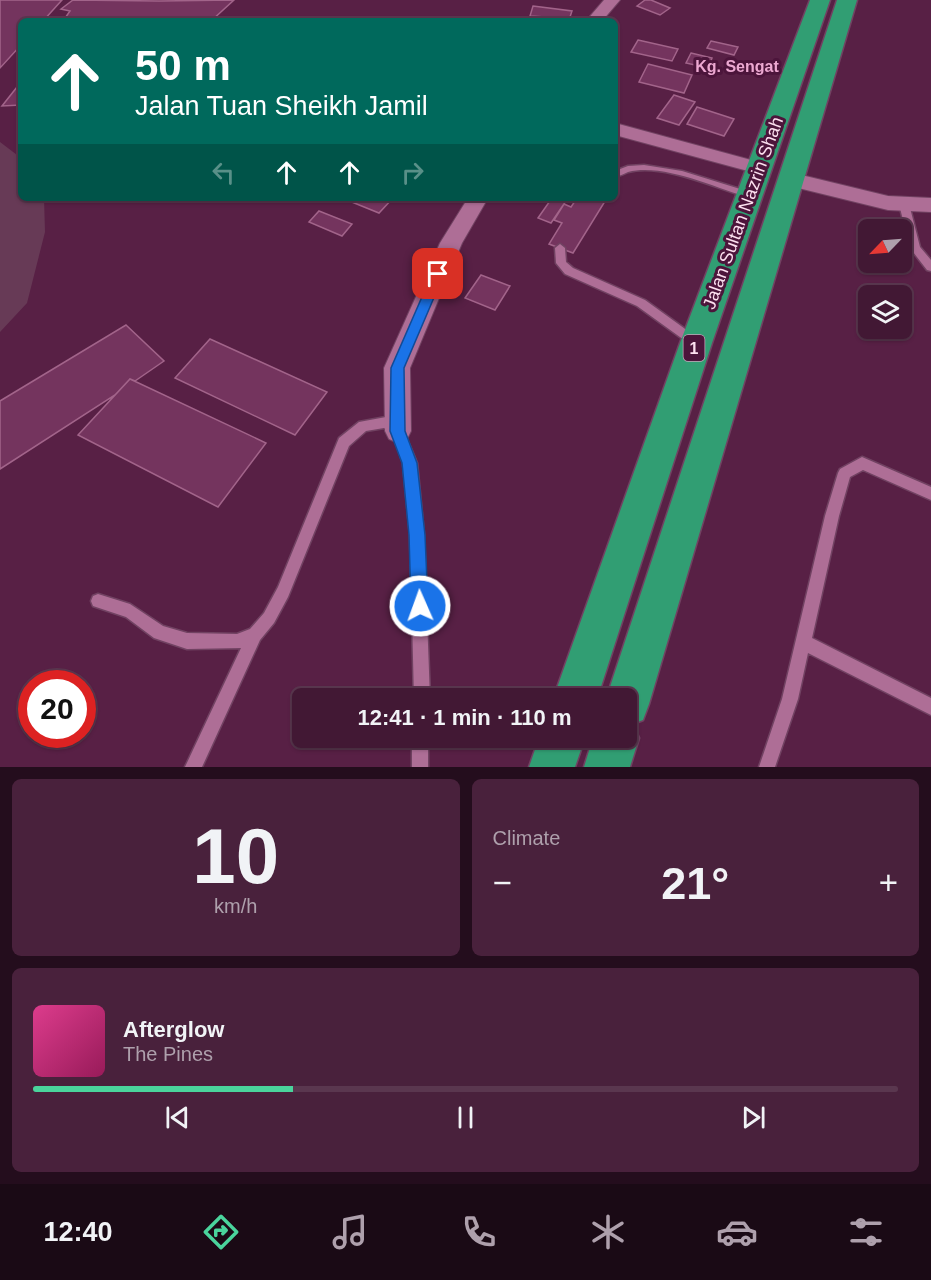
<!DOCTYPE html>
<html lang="en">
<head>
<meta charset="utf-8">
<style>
  body { margin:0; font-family:Helvetica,sans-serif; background:#49213c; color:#f1f3f6; height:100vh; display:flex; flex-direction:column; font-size:22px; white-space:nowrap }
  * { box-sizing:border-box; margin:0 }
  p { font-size:20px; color:#aea0ac }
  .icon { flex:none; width:33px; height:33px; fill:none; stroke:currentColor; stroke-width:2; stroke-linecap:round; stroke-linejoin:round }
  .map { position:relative; height:767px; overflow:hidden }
  .sheet { display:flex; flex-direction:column; gap:12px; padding:12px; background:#240d1d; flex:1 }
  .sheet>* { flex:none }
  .guide { position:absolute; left:18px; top:18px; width:600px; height:183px; border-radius:9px; box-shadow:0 2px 4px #0004,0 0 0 2px #5a374f; background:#00695c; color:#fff; overflow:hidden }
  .needle { width:39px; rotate:245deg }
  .buttons { position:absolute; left:858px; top:219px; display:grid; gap:12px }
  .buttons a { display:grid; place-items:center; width:54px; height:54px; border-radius:9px; background:#421834; box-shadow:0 2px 4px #0004,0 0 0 2px #5a374f; font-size:30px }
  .speed { position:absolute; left:18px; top:670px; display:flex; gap:12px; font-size:30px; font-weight:700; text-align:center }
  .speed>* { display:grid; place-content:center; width:78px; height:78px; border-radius:50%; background:#421834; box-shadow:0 2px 4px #0004,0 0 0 2px #5a374f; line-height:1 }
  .speed .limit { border:9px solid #d22; background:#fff; color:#111 }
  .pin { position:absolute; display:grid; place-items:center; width:51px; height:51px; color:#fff; margin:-26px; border-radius:12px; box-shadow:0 3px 9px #0006 }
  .me { position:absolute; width:66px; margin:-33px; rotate:358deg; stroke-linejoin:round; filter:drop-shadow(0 0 4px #0008) }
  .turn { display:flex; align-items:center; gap:21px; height:126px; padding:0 18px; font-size:27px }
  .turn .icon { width:78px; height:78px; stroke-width:2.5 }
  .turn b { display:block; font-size:42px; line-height:51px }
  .lanes { display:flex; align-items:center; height:57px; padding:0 18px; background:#0003; justify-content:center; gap:30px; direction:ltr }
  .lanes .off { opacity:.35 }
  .big { font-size:45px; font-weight:800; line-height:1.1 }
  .sheet .tile { flex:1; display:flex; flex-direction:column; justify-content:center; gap:9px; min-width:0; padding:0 21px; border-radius:9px; background:#49213c }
  .sheet .dial { align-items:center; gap:0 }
  .dial b { font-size:78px; line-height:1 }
  .song { display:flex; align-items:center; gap:18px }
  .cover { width:72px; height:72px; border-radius:9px; background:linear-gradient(135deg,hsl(330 70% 55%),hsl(330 70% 35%)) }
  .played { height:6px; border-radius:3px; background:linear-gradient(90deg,#4ad49c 30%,#5a374f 30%) }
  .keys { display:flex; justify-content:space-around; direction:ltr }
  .heat { display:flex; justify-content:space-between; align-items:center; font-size:33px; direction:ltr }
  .sheet .tiles { flex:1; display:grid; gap:12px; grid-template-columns:1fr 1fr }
  .tile:last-child { grid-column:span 2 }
  .trip { position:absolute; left:292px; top:688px; width:345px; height:60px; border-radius:9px; background:#421834; box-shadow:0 2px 4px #0004,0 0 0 2px #5a374f; font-weight:800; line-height:60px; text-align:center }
  .menu { display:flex; height:96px; justify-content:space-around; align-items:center; background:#1a0a15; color:#aea0ac }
  .menu .icon { width:42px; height:42px }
  .menu .selected { color:#4ad49c }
  .menu b { font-size:27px; color:#f1f3f6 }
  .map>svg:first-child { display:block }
</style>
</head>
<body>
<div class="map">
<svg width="931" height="767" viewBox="0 0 931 767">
  <rect width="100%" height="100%" fill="#582045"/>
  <path fill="#673a56" d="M 0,142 L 21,158 L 21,198 L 44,198 L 45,232 L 27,303 L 0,332 Z"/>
  <path fill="#74345e" stroke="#a2648a" stroke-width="1.5" d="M 0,0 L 62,0 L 43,21 L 21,21 L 21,45 L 0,68 Z
    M 73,0 L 159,1 L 234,0 L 211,21 L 63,21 L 70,11 L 61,9 Z
    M 645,0 L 651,0 L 670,8 L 660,15 L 637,6 Z
    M 533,6 L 572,11 L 569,20 L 544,21 L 545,17 L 530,16 Z
    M 638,40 L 678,49 L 672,61 L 631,52 Z
    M 711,41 L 738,47 L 734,55 L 707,48 Z
    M 691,53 L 712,58 L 708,68 L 686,63 Z
    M 648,64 L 692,75 L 684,93 L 639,82 Z
    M 21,82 L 21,105 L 2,106 Z
    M 674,95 L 695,102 L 679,125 L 657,118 Z
    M 697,107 L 734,119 L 724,136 L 687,124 Z
    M 342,198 L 393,198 L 379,213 Z
    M 552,198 L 568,198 L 551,223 L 538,218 Z
    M 577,198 L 607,198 L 573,253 L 549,244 L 562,223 L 554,220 L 564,204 L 571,207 Z
    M 319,211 L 352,224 L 342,236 L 309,222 Z
    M 481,275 L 510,286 L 495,310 L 465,298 Z
    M 126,325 L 164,361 L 135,381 L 130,379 L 115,395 L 0,469 L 0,401 Z
    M 210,339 L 327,392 L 295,435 L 175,378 Z
    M 130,379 L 266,443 L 218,507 L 78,435 Z"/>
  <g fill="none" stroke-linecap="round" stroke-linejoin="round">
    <defs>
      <path id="lane" d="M 644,165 L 682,171 L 753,193 L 755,195 L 750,198 C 715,188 664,163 628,172 C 624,174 619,176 615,177 L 615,171 L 628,166 Z
        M 904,201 L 909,204 L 920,247 L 931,260 L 931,271 L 927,270 L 910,248 L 899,204 Z
        M 560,244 L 565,248 L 566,262 L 573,268 L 645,300 L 699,339 L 701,342 L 699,345 L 691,345 L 637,306 L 565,274 L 556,263 L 555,248 Z
        M 386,417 L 402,427 L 417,463 L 424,535 L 430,699 L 414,699 L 410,535 L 403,463 L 393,435 L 384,428 L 366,431 L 349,446 L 288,597 L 274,623 L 260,640 L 202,767 L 185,767 L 241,648 L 187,649 L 154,638 L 126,617 L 93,606 L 91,601 L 93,596 L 98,594 L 130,604 L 163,626 L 187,633 L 237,634 L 250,629 L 264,613 L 278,587 L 339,438 L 359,422 Z
        M 862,457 L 931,487 L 931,500 L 863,470 L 850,477 L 839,516 L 812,638 L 931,698 L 931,715 L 808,653 L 798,699 L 775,767 L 759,767 L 782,699 L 825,516 L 838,473 L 840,469 Z
        M 412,738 L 428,738 L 428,767 L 412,767 Z"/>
      <path id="street" d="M 604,0 L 620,0 L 602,21 L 586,21 Z
        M 615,123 L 766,164 L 769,168 L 766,172 L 759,174 L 615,135 Z
        M 789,172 L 888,196 L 931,198 L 931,212 L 888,210 L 782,184 L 779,179 L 782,174 Z
        M 468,198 L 488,198 L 462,243 L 410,368 L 411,431 L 407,439 L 398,443 L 389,439 L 385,431 L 384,368 L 440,243 Z"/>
      <path id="highway" d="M 810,0 L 830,0 L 712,343 L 597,699 L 553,699 L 680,343 Z
        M 837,0 L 857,0 L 649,704 L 643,720 L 633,724 L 639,738 L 630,767 L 584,767 L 593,738 L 627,738 L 627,699 L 606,699 Z
        M 539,738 L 585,738 L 575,767 L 529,767 Z"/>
    </defs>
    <use href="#lane" stroke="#714262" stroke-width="3"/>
    <use href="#street" stroke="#714262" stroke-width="2"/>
    <use href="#highway" stroke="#714262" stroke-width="3"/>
    <use href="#lane" fill="#ae6e96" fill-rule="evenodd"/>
    <use href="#street" fill="#ae6e96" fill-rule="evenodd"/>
    <use href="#highway" fill="#319e73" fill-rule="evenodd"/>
  </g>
  <path fill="#1a73e8" stroke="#114b97" stroke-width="1.5" d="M 438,269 L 444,274 L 404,368 L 405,431 L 417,463 L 425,535 L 428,606 L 426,612 L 420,614 L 414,612 L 411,606 L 409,535 L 402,463 L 390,431 L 391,368 L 432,274 Z"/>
  <g text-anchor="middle" stroke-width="6" stroke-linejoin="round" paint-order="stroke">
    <g font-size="16" font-weight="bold" fill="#eda9d2" stroke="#4c153b">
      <text x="737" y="72">Kg. Sengat</text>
    </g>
    <rect fill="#4c153b" stroke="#c8a3ba" stroke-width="1.5" x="683.5" y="335" width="21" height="26" rx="4.5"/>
    <g font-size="16" font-weight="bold" fill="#fde0f0">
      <text x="694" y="354">1</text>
    </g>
    <g font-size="18" fill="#fde0f0" stroke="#4c153b">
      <text transform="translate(743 213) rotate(-70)" y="6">Jalan Sultan Nazrin Shah</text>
    </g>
  </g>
</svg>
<div class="buttons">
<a><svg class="needle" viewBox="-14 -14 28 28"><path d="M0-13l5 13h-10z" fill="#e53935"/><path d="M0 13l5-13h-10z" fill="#aea0ac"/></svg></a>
<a><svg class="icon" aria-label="layers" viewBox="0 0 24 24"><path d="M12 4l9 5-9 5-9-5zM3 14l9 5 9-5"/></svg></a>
</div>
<div class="speed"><div class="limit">20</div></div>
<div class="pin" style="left:438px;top:274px;background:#d93025"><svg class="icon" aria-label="arrive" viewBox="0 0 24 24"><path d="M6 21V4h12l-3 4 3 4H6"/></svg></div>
<svg class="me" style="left:420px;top:606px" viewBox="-20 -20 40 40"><circle r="17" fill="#1a73e8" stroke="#fff" stroke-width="3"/><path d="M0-11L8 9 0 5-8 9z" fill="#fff"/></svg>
<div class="trip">12:41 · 1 min · 110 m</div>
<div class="guide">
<div class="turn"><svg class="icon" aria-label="ahead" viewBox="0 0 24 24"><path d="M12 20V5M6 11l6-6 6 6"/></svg><div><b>50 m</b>Jalan Tuan Sheikh Jamil</div></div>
<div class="lanes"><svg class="icon off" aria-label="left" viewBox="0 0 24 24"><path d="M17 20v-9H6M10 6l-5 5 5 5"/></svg><svg class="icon" aria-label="ahead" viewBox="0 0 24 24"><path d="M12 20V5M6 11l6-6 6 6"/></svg><svg class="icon" aria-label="ahead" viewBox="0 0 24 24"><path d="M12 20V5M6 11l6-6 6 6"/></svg><svg class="icon off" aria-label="right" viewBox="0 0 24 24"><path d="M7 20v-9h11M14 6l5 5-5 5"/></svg></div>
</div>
</div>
<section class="sheet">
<div class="tiles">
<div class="tile dial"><b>10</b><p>km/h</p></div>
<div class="tile"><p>Climate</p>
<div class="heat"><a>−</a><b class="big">21°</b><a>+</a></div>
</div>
<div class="tile">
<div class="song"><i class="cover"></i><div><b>Afterglow</b><p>The Pines</p></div></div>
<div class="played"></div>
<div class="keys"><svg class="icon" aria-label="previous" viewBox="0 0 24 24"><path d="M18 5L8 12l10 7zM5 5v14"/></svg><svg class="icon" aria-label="pause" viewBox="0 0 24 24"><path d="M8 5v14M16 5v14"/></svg><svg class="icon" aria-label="next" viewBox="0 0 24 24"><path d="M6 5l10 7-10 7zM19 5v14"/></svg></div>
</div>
</div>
</section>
<nav class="menu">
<b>12:40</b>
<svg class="icon selected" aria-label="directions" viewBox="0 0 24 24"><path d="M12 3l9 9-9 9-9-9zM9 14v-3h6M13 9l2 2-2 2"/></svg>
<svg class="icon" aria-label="music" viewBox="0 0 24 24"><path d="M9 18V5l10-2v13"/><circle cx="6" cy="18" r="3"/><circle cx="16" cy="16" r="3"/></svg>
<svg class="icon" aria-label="phone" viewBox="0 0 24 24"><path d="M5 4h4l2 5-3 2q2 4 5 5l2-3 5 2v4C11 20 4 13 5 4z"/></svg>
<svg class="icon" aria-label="climate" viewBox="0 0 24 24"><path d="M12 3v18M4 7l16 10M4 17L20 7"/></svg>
<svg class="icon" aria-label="car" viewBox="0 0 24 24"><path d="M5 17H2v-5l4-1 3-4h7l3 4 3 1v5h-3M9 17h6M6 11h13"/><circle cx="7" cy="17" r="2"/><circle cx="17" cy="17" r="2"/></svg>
<svg class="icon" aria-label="filters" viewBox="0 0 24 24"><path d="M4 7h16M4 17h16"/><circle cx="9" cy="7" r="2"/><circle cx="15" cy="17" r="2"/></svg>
</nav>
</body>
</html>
